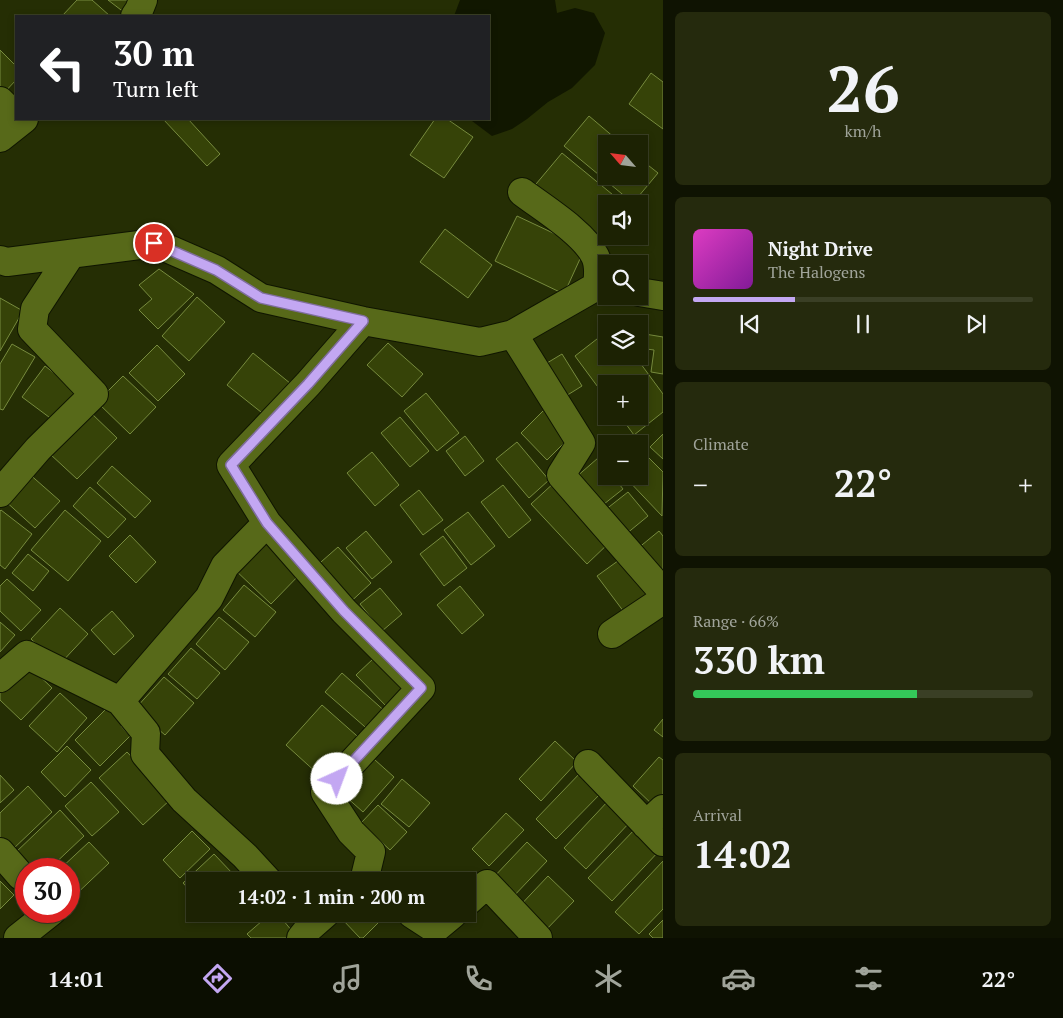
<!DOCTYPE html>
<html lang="en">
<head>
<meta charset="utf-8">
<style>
  body { margin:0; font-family:"PT Serif",serif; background:#252a0d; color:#f1f3f6; height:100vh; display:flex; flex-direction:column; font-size:19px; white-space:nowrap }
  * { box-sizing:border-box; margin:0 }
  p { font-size:16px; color:#a0a49a }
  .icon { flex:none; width:28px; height:28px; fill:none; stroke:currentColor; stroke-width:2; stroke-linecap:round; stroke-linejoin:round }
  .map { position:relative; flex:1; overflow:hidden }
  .sheet { display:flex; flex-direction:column; gap:12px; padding:12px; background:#0f1302; width:400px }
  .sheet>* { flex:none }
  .hud { position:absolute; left:15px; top:15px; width:475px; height:105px; border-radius:0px; box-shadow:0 2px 8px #0003,0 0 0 1px #3a3f25; background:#202124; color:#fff; overflow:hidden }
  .needle { width:32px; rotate:298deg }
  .buttons { position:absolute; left:598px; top:135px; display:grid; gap:10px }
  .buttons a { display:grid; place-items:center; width:50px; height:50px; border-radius:0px; background:#1c2203; box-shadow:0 2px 8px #0003,0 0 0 1px #3a3f25; font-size:25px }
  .speed { position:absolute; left:15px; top:858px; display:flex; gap:10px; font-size:25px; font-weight:700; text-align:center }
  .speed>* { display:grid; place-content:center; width:65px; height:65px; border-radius:50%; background:#1c2203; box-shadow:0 2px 8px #0003,0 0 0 1px #3a3f25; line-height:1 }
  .speed .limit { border:8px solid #d22; background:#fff; color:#111 }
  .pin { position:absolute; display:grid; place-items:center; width:42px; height:42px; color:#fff; margin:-21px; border:2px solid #fff; border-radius:50%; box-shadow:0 1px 5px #0007 }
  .me { position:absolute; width:55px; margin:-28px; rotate:43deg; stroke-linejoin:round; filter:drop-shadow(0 0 4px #0008) }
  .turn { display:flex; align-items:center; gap:18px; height:105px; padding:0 15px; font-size:22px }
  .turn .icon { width:65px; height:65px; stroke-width:2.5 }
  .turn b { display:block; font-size:35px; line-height:42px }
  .big { font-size:38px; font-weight:700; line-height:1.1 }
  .sheet .card { flex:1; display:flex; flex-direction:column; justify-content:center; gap:8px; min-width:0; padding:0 18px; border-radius:8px; background:#252a0d }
  .sheet .dial { align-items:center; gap:0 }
  .dial b { font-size:65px; line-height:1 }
  .song { display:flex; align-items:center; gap:15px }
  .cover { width:60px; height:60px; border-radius:8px; background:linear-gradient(135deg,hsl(310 70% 55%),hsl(290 70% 35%)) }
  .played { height:5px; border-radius:2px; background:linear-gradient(90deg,#c3a7f2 30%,#3a3f25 30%) }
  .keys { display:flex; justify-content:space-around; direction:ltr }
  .heat { display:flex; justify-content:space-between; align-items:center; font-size:28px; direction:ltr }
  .charge { height:8px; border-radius:4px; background:linear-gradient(90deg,#34c759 66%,#3a3f25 0) }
  .trip { position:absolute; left:186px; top:872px; width:290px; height:50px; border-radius:0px; background:#1c2203; box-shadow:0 2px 8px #0003,0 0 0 1px #3a3f25; font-weight:700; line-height:50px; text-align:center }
  .tabs { display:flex; height:80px; justify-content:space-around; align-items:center; background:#0b0e01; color:#a0a49a }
  .tabs .icon { width:35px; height:35px }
  .tabs .on { color:#c3a7f2 }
  .tabs b { font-size:22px; color:#f1f3f6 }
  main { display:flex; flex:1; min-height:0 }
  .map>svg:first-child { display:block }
</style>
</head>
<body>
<main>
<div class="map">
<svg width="663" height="938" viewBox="0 0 663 938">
  <rect width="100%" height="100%" fill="#252e04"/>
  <path fill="#111700" d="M 460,0 L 555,0 L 557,13 L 575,8 L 594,13 L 605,33 L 595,65 L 572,88 L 548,102 L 527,119 L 512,129 L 492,136 L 472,121 L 473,119 L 489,119 L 489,16 L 454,16 Z"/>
  <path fill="#364308" stroke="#778b3e" d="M 77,0 L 92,0 L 110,16 L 62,16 Z
    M 108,0 L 135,0 L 125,13 Z
    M 0,50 L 16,66 L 16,80 L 2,95 L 0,93 Z
    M 651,73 L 663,82 L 663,129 L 629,104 Z
    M 589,116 L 622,144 L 606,144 L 606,176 L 639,176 L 639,158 L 658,173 L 633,203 L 564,146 Z
    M 163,119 L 188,119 L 220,154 L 207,166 Z
    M 435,119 L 447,119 L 473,137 L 444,178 L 410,155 Z
    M 562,153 L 624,204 L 606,204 L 606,236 L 615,236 L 603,250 L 531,190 Z
    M 517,216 L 585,248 L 564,294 L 495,261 Z
    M 445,229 L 492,265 L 468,298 L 420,262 Z
    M 159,269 L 194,294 L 158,329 L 139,310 L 152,299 L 139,285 Z
    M 197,297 L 225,322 L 189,361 L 162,336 Z
    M 0,298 L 23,311 L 0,351 Z
    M 606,332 L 606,356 L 635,356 L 663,394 L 663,412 L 634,435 L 620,416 L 639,416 L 639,384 L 606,384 L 606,398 L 575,356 Z
    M 639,333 L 663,337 L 663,374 L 651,372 L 654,350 L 639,348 Z
    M 388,343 L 423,374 L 402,397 L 367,365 Z
    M 12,344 L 35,357 L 3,410 L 0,409 L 0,364 Z
    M 157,345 L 185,374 L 158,401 L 129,373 Z
    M 253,353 L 296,388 L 271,420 L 227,385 Z
    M 562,354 L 582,386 L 561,399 L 542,366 Z
    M 45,366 L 80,393 L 57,423 L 22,397 Z
    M 123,376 L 156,407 L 130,434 L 97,402 Z
    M 426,393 L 459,433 L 437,451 L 404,411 Z
    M 544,410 L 570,437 L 547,460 L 521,433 Z
    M 90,412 L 117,438 L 77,479 L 50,454 Z
    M 400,417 L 429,451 L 410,467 L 381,433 Z
    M 663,434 L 663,459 L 650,447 Z
    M 465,436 L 484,461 L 465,476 L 446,451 Z
    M 517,442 L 549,480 L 529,498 L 496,459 Z
    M 372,452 L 399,485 L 375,506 L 347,473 Z
    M 645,454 L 663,472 L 662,516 L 624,476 L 639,476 L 639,460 Z
    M 598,458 L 606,468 L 606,476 L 613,476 L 623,489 L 599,508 L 575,478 Z
    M 112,466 L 151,501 L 135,518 L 97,483 Z
    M 27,472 L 60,501 L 35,528 L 3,499 Z
    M 556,481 L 611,541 L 587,564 L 531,504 Z
    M 503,485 L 531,520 L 509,538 L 481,502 Z
    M 90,487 L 126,519 L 108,538 L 73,506 Z
    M 419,490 L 443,520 L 423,535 L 400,505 Z
    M 628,492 L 648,516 L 620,539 L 600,514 Z
    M 1,510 L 32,534 L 5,569 L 0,565 L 0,511 Z
    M 65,510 L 101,541 L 68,581 L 31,550 Z
    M 468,512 L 495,546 L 471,565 L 444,530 Z
    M 366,531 L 392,562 L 372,579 L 346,548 Z
    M 659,531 L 663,536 L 663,581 L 637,549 Z
    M 267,533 L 304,570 L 271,604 L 233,568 Z
    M 130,535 L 156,562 L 136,583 L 109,556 Z
    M 443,536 L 467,568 L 444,586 L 420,554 Z
    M 338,547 L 371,583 L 346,606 L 313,569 Z
    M 28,554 L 49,571 L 33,591 L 12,573 Z
    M 622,558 L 652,597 L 627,616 L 597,576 Z
    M 7,579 L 41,610 L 21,631 L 0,611 L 0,586 Z
    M 244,585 L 276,612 L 255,637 L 223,610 Z
    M 460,586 L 484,615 L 462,634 L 437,605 Z
    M 380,588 L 402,614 L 382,631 L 360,604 Z
    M 60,608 L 88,634 L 59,665 L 31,639 Z
    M 112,611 L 134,636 L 114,655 L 91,630 Z
    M 219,617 L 249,642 L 225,670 L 196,644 Z
    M 0,622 L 15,635 L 0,652 Z
    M 191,648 L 220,673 L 197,699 L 168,674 Z
    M 374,658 L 404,690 L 387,707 L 356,675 Z
    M 27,664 L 52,688 L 21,720 L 0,700 L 0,692 Z
    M 342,673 L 388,714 L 372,733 L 325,692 Z
    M 164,677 L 194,703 L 165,735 L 135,709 Z
    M 60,693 L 87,718 L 57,752 L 29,726 Z
    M 111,704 L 127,720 L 121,726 L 130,736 L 100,766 L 75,740 Z
    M 322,705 L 365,743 L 329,784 L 286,745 Z
    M 663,719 L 663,737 L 654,730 Z
    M 555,741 L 577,762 L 541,801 L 519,779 Z
    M 67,746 L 91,770 L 65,797 L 41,772 Z
    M 365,751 L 394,777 L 363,812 L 334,786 Z
    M 127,752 L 171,799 L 143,825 L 99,778 Z
    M 659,757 L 663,760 L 663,798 L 655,807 L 633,786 Z
    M 583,770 L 604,790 L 556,839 L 536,819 Z
    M 0,775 L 14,790 L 0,803 Z
    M 402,779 L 430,803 L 409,827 L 381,804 Z
    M 91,782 L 119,812 L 92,836 L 65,806 Z
    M 28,786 L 52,812 L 12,850 L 0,837 L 0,813 Z
    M 609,800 L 631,821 L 586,869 L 564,848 Z
    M 378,805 L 407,832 L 390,850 L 361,823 Z
    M 60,810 L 84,836 L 49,869 L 28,869 L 14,854 Z
    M 506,813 L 524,830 L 489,866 L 472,849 Z
    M 637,827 L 661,849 L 612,901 L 588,878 Z
    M 192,831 L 210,849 L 180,878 L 163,860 Z
    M 89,842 L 109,863 L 69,901 L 69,869 L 60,869 Z
    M 527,842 L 547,861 L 511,899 L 491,880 Z
    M 214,854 L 233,874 L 224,881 L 195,881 L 195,896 L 183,883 Z
    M 663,861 L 663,909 L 639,934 L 615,912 Z
    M 548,876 L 574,901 L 541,935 L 515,911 Z
    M 0,881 L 14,895 L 0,909 Z
    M 270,914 L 278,914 L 297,937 L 296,938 L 251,938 L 247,934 Z
    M 347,914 L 387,914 L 363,938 L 360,938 L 342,919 Z
    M 663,920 L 663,938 L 653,938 L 649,934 Z"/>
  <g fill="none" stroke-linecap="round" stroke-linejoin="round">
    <defs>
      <path id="street" d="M 135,16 L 139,10 L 143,0
        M 0,101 L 16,117
        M 0,138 L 24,119
        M 522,192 C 543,208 584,233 595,256 C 600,266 598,276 597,286
        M 0,260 L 7,262 L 155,243 L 217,270 L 261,298 L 363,321 L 480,342 L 513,334 L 597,286 L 606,288
        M 639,292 L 663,296
        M 363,321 L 308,384 L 231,465 L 267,523 L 344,611 L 421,688 L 325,792 L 351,832 L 371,852 L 364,881
        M 513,334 L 581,443 L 561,475 L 663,592
        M 0,493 L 38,449 L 94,394 L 32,329 L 35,309 L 71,254
        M 612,634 L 663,600
        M 0,678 L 27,655 L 120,701 L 146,733 L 145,754 L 184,800 L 245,856 L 268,881
        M 120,701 L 209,598 L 225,566 L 267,523
        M 588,764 L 663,842
        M 646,825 L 663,809
        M 0,852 L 21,876 L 26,878
        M 468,901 L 487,884 L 538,938
        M 412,914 L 435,929 L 453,914
        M 18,938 L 52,911
        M 301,938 L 309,928 L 325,914"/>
    </defs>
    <use href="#street" stroke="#0f1501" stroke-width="30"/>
    <use href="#street" stroke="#576919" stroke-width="28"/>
  </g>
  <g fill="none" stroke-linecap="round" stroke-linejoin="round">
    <defs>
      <path id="route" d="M 154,243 L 216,270 L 261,298 L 363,321 L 308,384 L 231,465 L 267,523 L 344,611 L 421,688 L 337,779"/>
    </defs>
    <use href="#route" stroke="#7f6d9d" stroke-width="12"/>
    <use href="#route" stroke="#c3a7f2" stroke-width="9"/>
  </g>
</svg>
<div class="buttons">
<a><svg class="needle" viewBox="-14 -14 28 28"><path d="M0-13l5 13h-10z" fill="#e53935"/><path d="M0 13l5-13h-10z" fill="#a0a49a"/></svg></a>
<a><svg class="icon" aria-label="sound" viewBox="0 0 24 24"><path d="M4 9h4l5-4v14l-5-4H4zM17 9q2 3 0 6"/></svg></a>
<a><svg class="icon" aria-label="search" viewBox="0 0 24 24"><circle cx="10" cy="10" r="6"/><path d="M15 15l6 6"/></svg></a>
<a><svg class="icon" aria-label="layers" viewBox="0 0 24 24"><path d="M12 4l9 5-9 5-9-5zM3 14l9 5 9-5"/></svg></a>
<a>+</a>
<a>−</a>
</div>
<div class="speed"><div class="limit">30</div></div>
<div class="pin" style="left:154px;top:243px;background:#d93025"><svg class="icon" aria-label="arrive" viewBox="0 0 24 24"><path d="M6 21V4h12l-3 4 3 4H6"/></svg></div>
<svg class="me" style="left:337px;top:779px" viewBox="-20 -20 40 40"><circle r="19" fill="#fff"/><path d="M0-13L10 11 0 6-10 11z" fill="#c3a7f2"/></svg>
<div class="trip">14:02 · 1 min · 200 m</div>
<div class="hud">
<div class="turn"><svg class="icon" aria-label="left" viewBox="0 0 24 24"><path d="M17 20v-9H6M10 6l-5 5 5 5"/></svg><div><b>30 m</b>Turn left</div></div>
</div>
</div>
<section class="sheet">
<div class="card dial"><b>26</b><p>km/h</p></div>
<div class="card">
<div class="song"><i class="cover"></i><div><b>Night Drive</b><p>The Halogens</p></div></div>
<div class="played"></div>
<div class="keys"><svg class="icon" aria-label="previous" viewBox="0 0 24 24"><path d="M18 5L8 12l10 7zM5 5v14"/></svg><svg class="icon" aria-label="pause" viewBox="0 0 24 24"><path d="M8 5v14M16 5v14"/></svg><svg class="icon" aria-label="next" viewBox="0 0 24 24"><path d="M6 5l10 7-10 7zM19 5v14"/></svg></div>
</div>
<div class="card"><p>Climate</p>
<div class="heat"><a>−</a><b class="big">22°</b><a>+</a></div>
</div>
<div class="card"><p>Range · 66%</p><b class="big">330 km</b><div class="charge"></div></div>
<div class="card"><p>Arrival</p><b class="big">14:02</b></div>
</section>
</main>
<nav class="tabs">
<b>14:01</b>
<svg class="icon on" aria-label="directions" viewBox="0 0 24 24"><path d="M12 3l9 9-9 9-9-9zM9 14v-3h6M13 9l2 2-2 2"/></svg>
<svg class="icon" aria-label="music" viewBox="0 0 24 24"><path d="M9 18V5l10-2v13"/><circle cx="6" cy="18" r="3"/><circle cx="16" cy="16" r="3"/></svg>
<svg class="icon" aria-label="phone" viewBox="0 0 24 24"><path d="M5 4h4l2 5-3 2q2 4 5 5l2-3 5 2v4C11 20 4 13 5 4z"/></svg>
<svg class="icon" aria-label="climate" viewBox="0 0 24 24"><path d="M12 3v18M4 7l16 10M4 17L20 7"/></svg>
<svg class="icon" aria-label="car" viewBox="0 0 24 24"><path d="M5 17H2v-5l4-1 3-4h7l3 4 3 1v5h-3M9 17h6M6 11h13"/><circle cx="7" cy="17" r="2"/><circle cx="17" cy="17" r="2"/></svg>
<svg class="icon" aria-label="filters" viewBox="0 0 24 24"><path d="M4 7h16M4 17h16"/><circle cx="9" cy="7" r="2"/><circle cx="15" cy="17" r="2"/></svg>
<b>22°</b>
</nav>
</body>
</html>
